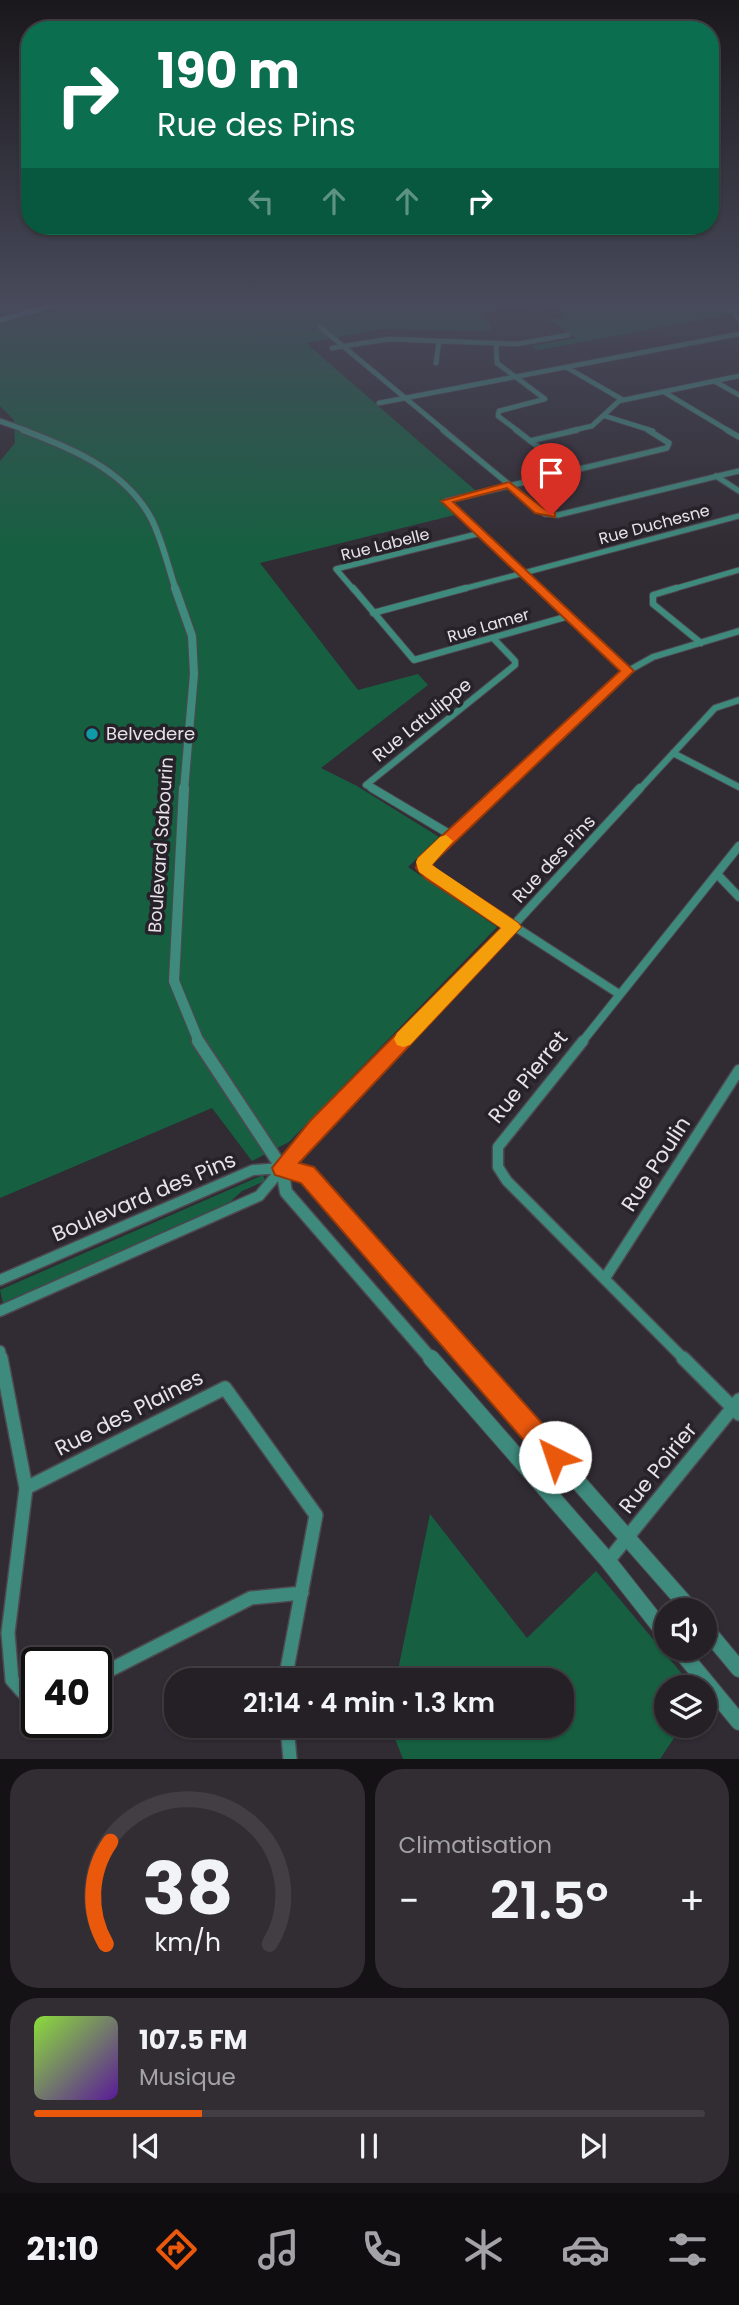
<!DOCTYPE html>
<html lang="fr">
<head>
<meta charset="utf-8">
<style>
  body { margin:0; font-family:Poppins,sans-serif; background:#312d32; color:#f1f3f6; height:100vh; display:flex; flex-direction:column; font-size:26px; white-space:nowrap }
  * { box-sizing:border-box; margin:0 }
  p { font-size:23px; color:#a3a3a7 }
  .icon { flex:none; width:38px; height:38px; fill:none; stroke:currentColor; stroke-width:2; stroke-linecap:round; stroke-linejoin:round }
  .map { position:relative; height:1759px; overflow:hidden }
  .details { display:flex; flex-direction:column; gap:10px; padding:10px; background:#141215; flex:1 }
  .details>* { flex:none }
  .top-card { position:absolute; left:21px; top:21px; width:698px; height:214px; border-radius:28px; box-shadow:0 2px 5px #0004,0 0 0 2px #423e43; background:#0b6e4f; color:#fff; overflow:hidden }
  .controls { position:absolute; left:654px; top:1598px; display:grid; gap:14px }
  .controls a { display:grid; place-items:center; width:63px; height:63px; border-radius:50%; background:#252026; box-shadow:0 2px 5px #0004,0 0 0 2px #423e43; font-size:35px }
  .speed { position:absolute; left:21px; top:1647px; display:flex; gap:14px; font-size:35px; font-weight:700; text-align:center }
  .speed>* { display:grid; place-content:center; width:91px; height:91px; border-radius:50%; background:#252026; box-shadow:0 2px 5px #0004,0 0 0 2px #423e43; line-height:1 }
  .speed .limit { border:4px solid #111; border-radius:10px; background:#fff; color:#111 }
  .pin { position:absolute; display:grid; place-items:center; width:60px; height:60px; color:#fff; margin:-72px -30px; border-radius:50% 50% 50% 0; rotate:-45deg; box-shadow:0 0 7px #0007 }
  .pin .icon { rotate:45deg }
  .me { position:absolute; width:77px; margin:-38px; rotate:319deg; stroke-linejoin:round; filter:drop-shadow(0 0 5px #0008) }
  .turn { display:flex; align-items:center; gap:24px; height:147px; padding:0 21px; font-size:32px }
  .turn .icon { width:91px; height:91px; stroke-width:2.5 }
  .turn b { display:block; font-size:49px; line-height:60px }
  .lanes { display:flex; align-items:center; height:66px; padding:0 21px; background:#0003; justify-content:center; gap:35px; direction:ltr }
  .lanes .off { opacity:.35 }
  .big { font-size:52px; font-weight:600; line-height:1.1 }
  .details .tile { flex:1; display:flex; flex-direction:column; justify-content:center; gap:10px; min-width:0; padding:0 24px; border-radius:28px; background:#312d32 }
  .details .dial { align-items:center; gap:0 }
  .dial svg { height:182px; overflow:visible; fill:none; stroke:#423e43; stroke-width:7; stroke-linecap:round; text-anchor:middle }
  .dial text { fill:#f1f3f6; stroke:none }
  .song { display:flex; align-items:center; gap:21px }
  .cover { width:84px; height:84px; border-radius:10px; background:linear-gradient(135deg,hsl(90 70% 55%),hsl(270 70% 35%)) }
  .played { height:7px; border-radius:4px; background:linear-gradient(90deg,#ea580c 25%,#423e43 25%) }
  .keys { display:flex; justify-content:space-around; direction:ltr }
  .heat { display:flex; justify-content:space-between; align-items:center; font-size:38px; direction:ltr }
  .details .tiles { flex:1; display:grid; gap:10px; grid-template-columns:1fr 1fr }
  .tile:last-child { grid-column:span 2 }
  .trip { position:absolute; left:164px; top:1668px; width:410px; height:70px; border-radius:28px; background:#252026; box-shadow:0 2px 5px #0004,0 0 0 2px #423e43; font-weight:600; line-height:70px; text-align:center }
  .tab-bar { display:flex; height:112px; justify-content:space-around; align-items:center; background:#0f0d0f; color:#a3a3a7 }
  .tab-bar .icon { width:49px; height:49px }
  .tab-bar .current { color:#ea580c }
  .tab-bar b { font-size:32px; color:#f1f3f6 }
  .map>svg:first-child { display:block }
</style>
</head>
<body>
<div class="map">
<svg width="739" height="1759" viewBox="0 0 739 1759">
  <rect width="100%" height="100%" fill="#312b33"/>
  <path fill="#166041" d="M 0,304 L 528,304 L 480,313 L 489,321 L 493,329 L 490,331 L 381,329 L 306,343 L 476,491 L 447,498 L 463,513 L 260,563 L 358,690 L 418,674 L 428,685 L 321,768 L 357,786 L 439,837 L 408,867 L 497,927 L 289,1142 L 252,1161 L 212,1108 L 0,1198 L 0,461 L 15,443 L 14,420 L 0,406 Z
    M 547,304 L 739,304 L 739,313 L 538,350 L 531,346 L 576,338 L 549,320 L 566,316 Z
    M 263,1175 L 265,1181 L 242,1191 L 230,1202 L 3,1303 L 0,1290 Z
    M 430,1514 L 527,1638 L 596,1571 L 693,1687 L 667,1687 L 667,1726 L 682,1726 L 660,1759 L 403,1759 L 390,1726 L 562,1726 L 562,1680 L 396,1680 Z"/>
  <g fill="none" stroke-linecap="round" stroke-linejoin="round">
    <defs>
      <path id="minor-far5" d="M 727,304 L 739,319
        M 320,327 L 445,431
        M 496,343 L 497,363 L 545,399 L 499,411 L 498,416 L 518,431
        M 332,348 L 389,339 L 517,344 L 568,335
        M 436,363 L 439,341
        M 566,367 L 623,400
        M 714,381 L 739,395
        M 664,392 L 729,431
        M 379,403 L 739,334
        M 605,416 L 653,431
        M 570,431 L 592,426 L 619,401 L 739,376"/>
      <path id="minor-far4" d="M 443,430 L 545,514 L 558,515 L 739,471
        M 516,430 L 570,471
        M 727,430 L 739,437
        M 530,441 L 577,430
        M 716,476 L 739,491
        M 446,501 L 667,448 L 669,443 L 648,430
        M 446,501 L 541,590
        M 354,590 L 336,569 L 481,533
        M 459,590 L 739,516
        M 670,590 L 739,570"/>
      <path id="minor-far3" d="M 353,588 L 414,660 L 569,616
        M 540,588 L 628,671
        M 676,588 L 653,595 L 653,604 L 701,643
        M 373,613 L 466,588
        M 673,753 L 739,787
        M 375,790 L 366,785 L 515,665 L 515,661 L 494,639
        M 501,790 L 628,671 L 653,657 L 739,631
        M 639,790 L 715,708 L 739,700"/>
      <path id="minor-far2" d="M 372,788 L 451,835
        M 503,788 L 424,862 L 424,868 L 619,994
        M 717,874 L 739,897
        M 400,1042 L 512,927 L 640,788
        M 582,1042 L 739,846"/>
      <path id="minor-far1" d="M 583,1041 L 498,1147 L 498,1167 L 507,1181 L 685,1360
        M 605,1278 L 739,1070
        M 0,1280 L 253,1170 L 282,1168
        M 0,1311 L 259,1196 L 317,1127 L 401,1041
        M 0,1351 L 2,1360"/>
      <path id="minor" d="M 1,1358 L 26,1488 L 8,1633 L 12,1680 L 37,1708
        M 683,1358 L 739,1414
        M 26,1488 L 225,1388 L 316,1515 L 285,1680
        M 608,1561 L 739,1400
        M 96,1677 L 251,1598 L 302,1593
        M 287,1726 L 290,1759"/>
      <path id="tertiary-far5" d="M 0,421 L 28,431"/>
      <path id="tertiary-far4" d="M 23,430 C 71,448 125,470 151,518 C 162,539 168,567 176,590"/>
      <path id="tertiary-far3" d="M 175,588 L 192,636 L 194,674 L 184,790"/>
      <path id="tertiary-far2" d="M 184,788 L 174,981 L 199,1042"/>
      <path id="tertiary-far1" d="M 198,1041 L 282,1168 L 286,1192 L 432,1360
        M 282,1168 L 307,1174 L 471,1360"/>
      <path id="tertiary" d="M 431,1358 L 608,1561 L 667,1636
        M 469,1358 L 691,1610
        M 705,1628 L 739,1669
        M 678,1648 L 739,1722"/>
      <path id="secondary" d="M 0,320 L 58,304"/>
    </defs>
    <use href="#minor-far5" stroke="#4e4850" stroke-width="6"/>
    <use href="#minor-far4" stroke="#4e4850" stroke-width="7"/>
    <use href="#minor-far3" stroke="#4e4850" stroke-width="8"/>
    <use href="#minor-far2" stroke="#4e4850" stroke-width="10"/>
    <use href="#minor-far1" stroke="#4e4850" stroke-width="13"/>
    <use href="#minor" stroke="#4e4850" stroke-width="16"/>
    <use href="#tertiary-far5" stroke="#4e4850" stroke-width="7"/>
    <use href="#tertiary-far4" stroke="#4e4850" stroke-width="8"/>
    <use href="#tertiary-far3" stroke="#4e4850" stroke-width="10"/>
    <use href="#tertiary-far2" stroke="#4e4850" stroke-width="12"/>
    <use href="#tertiary-far1" stroke="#4e4850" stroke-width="15"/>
    <use href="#tertiary" stroke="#4e4850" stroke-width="18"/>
    <use href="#secondary" stroke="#4e4850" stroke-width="7"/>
    <use href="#minor-far5" stroke="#3e8a7d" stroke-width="4.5"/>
    <use href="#minor-far4" stroke="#3e8a7d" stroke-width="5"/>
    <use href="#minor-far3" stroke="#3e8a7d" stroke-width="6"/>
    <use href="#minor-far2" stroke="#3e8a7d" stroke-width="8"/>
    <use href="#minor-far1" stroke="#3e8a7d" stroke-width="10"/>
    <use href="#minor" stroke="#3e8a7d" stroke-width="13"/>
    <use href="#tertiary-far5" stroke="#3e8a7d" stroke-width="5"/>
    <use href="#tertiary-far4" stroke="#3e8a7d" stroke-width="6"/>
    <use href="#tertiary-far3" stroke="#3e8a7d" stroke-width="8"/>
    <use href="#tertiary-far2" stroke="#3e8a7d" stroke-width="10"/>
    <use href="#tertiary-far1" stroke="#3e8a7d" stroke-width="12"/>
    <use href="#tertiary" stroke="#3e8a7d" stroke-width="16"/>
    <use href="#secondary" stroke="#36beaa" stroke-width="5"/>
  </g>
  <linearGradient id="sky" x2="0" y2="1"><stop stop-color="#1b181c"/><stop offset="0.55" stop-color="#484a5b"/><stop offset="1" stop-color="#484a5b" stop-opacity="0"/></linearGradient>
  <rect width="739" height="551" fill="url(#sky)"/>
  <path fill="#ea580c" stroke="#983908" stroke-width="2" d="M 509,482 L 543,508 L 555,513 L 555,517 L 535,513 L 507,488 L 453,502 L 634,671 L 432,864 L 436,869 L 518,923 L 521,927 L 299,1163 L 314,1167 L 564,1448 L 567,1457 L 564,1466 L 555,1469 L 546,1466 L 301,1183 L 275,1175 L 272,1168 L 310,1121 L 501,928 L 425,878 L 416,868 L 418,858 L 620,671 L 441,501 Z"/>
  <path fill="#f59e0b" d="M 446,835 L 453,841 L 432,865 L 518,923 L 521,927 L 410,1045 L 403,1047 L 397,1045 L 394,1039 L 397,1033 L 501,928 L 419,872 L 416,862 L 418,858 L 440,837 Z"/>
  <circle fill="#0f9aa8" stroke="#272129" stroke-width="2.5" cx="92" cy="734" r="7"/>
  <g text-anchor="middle" stroke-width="7" stroke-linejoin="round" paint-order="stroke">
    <g font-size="16" fill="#e6e2e8" stroke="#272129">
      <text transform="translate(654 524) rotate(-15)" y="6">Rue Duchesne</text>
      <text transform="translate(385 544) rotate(-14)" y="6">Rue Labelle</text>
      <text transform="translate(488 625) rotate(-16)" y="6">Rue Lamer</text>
    </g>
    <g font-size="18" fill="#e6e2e8" stroke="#272129">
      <text transform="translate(422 720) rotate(-39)" y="6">Rue Latulippe</text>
      <text transform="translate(161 845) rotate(-86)" y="6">Boulevard Sabourin</text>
      <text transform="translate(554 859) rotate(-47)" y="6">Rue des Pins</text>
    </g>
    <g font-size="18" fill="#e6e2e8" stroke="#272129" text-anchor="start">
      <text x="106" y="740">Belvedere</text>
    </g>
    <g font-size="21" fill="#e6e2e8" stroke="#272129">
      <text transform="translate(528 1077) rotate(-51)" y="7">Rue Pierret</text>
      <text transform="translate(656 1164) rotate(-57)" y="7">Rue Poulin</text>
      <text transform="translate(144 1197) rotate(-23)" y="7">Boulevard des Pins</text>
      <text transform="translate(129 1413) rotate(-27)" y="7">Rue des Plaines</text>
      <text transform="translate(658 1468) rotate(-51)" y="7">Rue Poirier</text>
    </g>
  </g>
</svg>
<div class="controls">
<a><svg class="icon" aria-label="sound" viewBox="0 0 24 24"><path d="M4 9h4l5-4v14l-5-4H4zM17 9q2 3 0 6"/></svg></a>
<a><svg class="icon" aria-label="layers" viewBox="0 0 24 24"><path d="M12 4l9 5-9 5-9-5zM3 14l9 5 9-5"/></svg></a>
</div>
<div class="speed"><div class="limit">40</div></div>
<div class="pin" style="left:551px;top:515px;background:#d93025"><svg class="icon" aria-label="arrive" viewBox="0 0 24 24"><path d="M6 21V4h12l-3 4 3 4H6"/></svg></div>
<svg class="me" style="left:555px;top:1457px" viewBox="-20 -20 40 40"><circle r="19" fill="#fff"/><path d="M0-13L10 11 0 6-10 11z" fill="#ea580c"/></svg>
<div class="trip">21:14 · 4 min · 1.3 km</div>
<div class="top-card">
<div class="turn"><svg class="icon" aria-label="right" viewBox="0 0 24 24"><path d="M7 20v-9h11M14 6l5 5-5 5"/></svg><div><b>190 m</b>Rue des Pins</div></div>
<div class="lanes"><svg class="icon off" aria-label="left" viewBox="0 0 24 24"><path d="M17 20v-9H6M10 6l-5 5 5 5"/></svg><svg class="icon off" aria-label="ahead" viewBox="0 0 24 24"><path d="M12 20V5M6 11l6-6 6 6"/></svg><svg class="icon off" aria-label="ahead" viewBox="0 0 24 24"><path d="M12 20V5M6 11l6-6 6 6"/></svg><svg class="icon" aria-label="right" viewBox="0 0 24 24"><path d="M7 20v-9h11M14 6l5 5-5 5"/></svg></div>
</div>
</div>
<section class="details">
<div class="tiles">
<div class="tile dial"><svg viewBox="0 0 100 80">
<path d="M14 69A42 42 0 1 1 86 69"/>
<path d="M14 69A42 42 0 0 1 16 24" stroke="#ea580c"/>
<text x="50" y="56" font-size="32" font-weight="700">38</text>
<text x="50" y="72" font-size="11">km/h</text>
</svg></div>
<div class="tile"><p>Climatisation</p>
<div class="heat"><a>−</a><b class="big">21.5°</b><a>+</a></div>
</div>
<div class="tile">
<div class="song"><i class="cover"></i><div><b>107.5 FM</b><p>Musique</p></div></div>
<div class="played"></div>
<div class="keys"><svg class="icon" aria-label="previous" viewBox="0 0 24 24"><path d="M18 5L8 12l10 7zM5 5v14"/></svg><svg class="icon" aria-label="pause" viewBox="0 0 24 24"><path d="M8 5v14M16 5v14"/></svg><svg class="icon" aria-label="next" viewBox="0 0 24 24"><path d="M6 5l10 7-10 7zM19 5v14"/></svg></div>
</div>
</div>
</section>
<nav class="tab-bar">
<b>21:10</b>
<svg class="icon current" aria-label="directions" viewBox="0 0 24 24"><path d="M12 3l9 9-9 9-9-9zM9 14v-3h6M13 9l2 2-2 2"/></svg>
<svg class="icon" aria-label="music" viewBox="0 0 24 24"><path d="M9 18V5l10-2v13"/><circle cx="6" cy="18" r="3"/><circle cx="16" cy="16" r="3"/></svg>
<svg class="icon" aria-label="phone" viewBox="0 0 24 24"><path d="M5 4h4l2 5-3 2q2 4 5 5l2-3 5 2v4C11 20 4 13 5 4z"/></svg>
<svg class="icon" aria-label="climate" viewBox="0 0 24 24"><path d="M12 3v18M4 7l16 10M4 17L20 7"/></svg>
<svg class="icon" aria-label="car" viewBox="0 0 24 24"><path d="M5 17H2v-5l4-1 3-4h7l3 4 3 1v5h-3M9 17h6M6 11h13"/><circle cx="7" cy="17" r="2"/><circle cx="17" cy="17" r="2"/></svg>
<svg class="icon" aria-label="filters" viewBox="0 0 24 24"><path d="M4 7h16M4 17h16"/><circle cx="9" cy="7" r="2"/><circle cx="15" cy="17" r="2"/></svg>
</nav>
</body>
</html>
